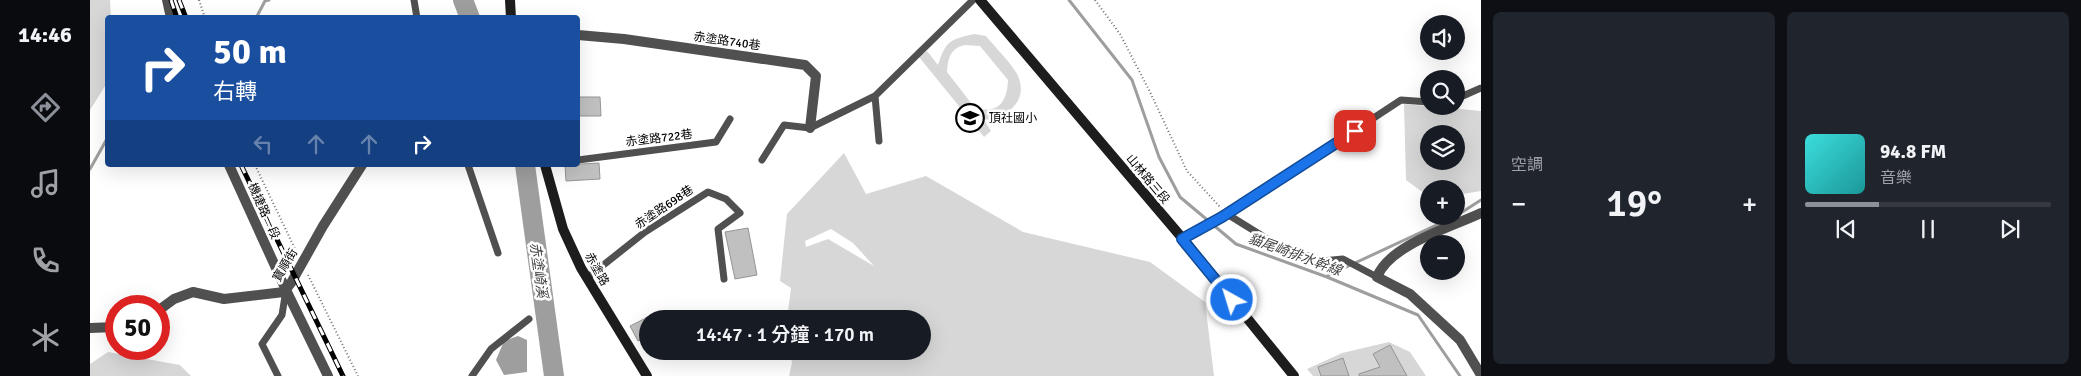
<!DOCTYPE html>
<html lang="zh-TW">
<head>
<meta charset="utf-8">
<style>
  body { margin:0; font-family:Signika,"Noto Sans TC",sans-serif; background:#20242c; color:#f1f3f6; height:100vh; display:flex; flex-direction:column; font-size:19px; white-space:nowrap }
  * { box-sizing:border-box; margin:0 }
  p { font-size:16px; color:#9ea1a6 }
  .icon { flex:none; width:28px; height:28px; fill:none; stroke:currentColor; stroke-width:2; stroke-linecap:round; stroke-linejoin:round }
  .map { position:relative; flex:1; overflow:hidden }
  .side { display:flex; flex-direction:column; gap:12px; padding:12px; background:#0d0f14; width:600px }
  .side>* { flex:none }
  .hud { position:absolute; left:15px; top:15px; width:475px; height:152px; border-radius:5px; box-shadow:0 5px 20px #0002; background:#1a4fa0; color:#fff; overflow:hidden }
  .tools { position:absolute; left:1330px; top:15px; display:grid; gap:10px }
  .tools a { display:grid; place-items:center; width:45px; height:45px; border-radius:50%; background:#171b24; box-shadow:0 5px 20px #0002; font-size:25px }
  .speed { position:absolute; left:15px; top:295px; display:flex; gap:10px; font-size:25px; font-weight:700; text-align:center }
  .speed>* { display:grid; place-content:center; width:65px; height:65px; border-radius:50%; background:#171b24; box-shadow:0 5px 20px #0002; line-height:1 }
  .speed .limit { border:8px solid #d22; background:#fff; color:#111 }
  .pin { position:absolute; display:grid; place-items:center; width:42px; height:42px; color:#fff; margin:-21px; border-radius:10px; box-shadow:0 2px 8px #0006 }
  .me { position:absolute; width:55px; margin:-28px; rotate:321deg; stroke-linejoin:round; filter:drop-shadow(0 0 4px #0008) }
  .turn { display:flex; align-items:center; gap:18px; height:105px; padding:0 25px; font-size:22px }
  .turn .icon { width:65px; height:65px; stroke-width:2.5 }
  .turn b { display:block; font-size:35px; line-height:42px }
  .lanes { display:flex; align-items:center; height:48px; padding:0 25px; background:#0003; justify-content:center; gap:25px; direction:ltr }
  .lanes .off { opacity:.35 }
  .big { font-size:38px; font-weight:600; line-height:1.1 }
  .side .card { flex:1; display:flex; flex-direction:column; justify-content:center; gap:8px; min-width:0; padding:0 18px; border-radius:8px; background:#20242c }
  .song { display:flex; align-items:center; gap:15px }
  .cover { width:60px; height:60px; border-radius:8px; background:linear-gradient(135deg,hsl(180 70% 55%),hsl(180 70% 35%)) }
  .played { height:5px; border-radius:2px; background:linear-gradient(90deg,#8c9099 30%,#363941 30%) }
  .keys { display:flex; justify-content:space-around; direction:ltr }
  .heat { display:flex; justify-content:space-between; align-items:center; font-size:28px; direction:ltr }
  .side .tiles { flex:1; display:grid; gap:12px; grid-template-columns:repeat(2,1fr) }
  .trip { position:absolute; left:549px; top:310px; width:292px; height:50px; border-radius:25px; background:#171b24; box-shadow:0 5px 20px #0002; font-weight:600; line-height:50px; text-align:center }
  main { display:flex; flex:1; min-height:0 }
  .dock { display:flex; flex-direction:column; width:90px; justify-content:space-around; align-items:center; background:#090b0e; color:#9ea1a6 }
  .dock .icon { width:35px; height:35px }
  .dock .selected { color:#8c9099 }
  .dock b { font-size:22px; color:#f1f3f6 }
  .map>svg:first-child { display:block }
</style>
</head>
<body>
<main>
<nav class="dock">
<b>14:46</b>
<svg class="icon selected" aria-label="directions" viewBox="0 0 24 24"><path d="M12 3l9 9-9 9-9-9zM9 14v-3h6M13 9l2 2-2 2"/></svg>
<svg class="icon" aria-label="music" viewBox="0 0 24 24"><path d="M9 18V5l10-2v13"/><circle cx="6" cy="18" r="3"/><circle cx="16" cy="16" r="3"/></svg>
<svg class="icon" aria-label="phone" viewBox="0 0 24 24"><path d="M5 4h4l2 5-3 2q2 4 5 5l2-3 5 2v4C11 20 4 13 5 4z"/></svg>
<svg class="icon" aria-label="climate" viewBox="0 0 24 24"><path d="M12 3v18M4 7l16 10M4 17L20 7"/></svg>
</nav>
<div class="map">
<svg width="1391" height="376" viewBox="0 0 1391 376">
  <rect width="100%" height="100%" fill="#fff"/>
  <path fill="#d7d7d7" fill-rule="evenodd" d="M 0,0 L 20,0 L 21,17 L 18,18 L 17,83 L 0,110 Z
    M 884,34 L 896,36 C 904,46 924,66 928,76 C 939,102 916,118 894,120 L 901,131 L 894,137 L 829,57 L 837,51 L 848,65 C 856,41 859,40 884,34 ZM 875,45 L 890,46 L 918,80 C 917,102 909,114 885,108 L 857,72 C 858,59 860,48 875,45 Z
    M 1314,104 L 1391,111 L 1391,191 L 1366,195 L 1366,189 L 1339,189 L 1339,197 L 1316,180 ZM 1339,134 L 1366,134 L 1366,161 L 1339,161 Z
    M 754,153 L 776,194 L 836,176 L 933,232 L 1060,262 L 1115,302 L 1124,376 L 699,376 L 702,363 L 700,351 L 832,351 L 832,319 L 697,319 L 701,288 L 690,281 L 697,214 ZM 741,229 L 763,243 L 784,266 L 738,239 L 716,247 L 715,241 Z
    M 1299,342 L 1320,352 L 1336,376 L 1223,376 L 1217,369 L 1252,353 Z
    M 18,352 L 90,365 L 101,376 L 0,376 L 0,364 Z"/>
  <path fill="#9e9e9e" d="M 428,336 L 437,340 L 437,372 L 414,375 L 406,360 L 414,341 Z"/>
  <g fill="none" stroke-linecap="round" stroke-linejoin="round">
    <path stroke="#9e9e9e" stroke-width="3" d="M 979,0 L 1042,80 L 1069,157 L 1090,197 L 1146,244 L 1237,277 L 1328,315 L 1370,376
      M 166,18 L 175,1 L 179,0
      M 0,169 L 18,137
      M 1366,216 L 1391,200
      M 1237,276 L 1366,216"/>
    <path stroke="#9e9e9e" stroke-width="20" d="M 373,0 L 380,18
      M 435,165 L 464,376"/>
  </g>
  <path fill="#c0c0c0" stroke="#949494" d="M 488,97 L 510,97 L 511,116 L 488,116 Z
    M 509,163 L 510,179 L 476,181 L 475,165 Z
    M 658,228 L 667,275 L 645,279 L 635,232 Z
    M 558,317 L 558,336 L 548,341 L 540,326 Z
    M 1300,345 L 1317,376 L 1269,376 L 1269,374 L 1290,367 L 1283,354 Z
    M 1253,358 L 1259,376 L 1231,376 L 1228,367 Z"/>
  <g fill="none" stroke-linecap="round" stroke-linejoin="round">
    <path stroke="#727272" stroke-width="2" stroke-dasharray="1 2.5" stroke-linecap="butt" d="M 109,0 L 115,18
      M 1005,0 L 1030,34 L 1060,92 L 1097,171 L 1130,207
      M 165,165 L 206,251
      M 218,275 L 268,376"/>
    <path stroke="#505050" stroke-width="7" d="M 324,0 L 327,18
      M 785,96 L 789,141
      M 1366,99 L 1391,88
      M 488,160 L 626,142 L 640,119
      M 672,160 L 694,125 L 720,128 L 785,96 L 883,0
      M 378,165 L 408,253
      M 1137,214 L 1187,245 L 1232,261 L 1253,259 L 1287,277
      M 1093,239 L 1137,214 L 1311,100 L 1339,102
      M 497,278 L 555,232 L 618,192 L 636,199 L 650,213 L 628,229 L 634,279
      M 188,376 L 172,344 L 192,315 L 196,290
      M 382,376 L 401,349 L 439,319"/>
    <path stroke="#505050" stroke-width="10" d="M 77,0 L 81,18
      M 488,35 L 534,39 L 715,65 L 726,76 L 720,128
      M 139,165 L 196,290 L 238,376
      M 1391,213 C 1362,227 1299,245 1287,277 L 1320,294 L 1370,340 L 1391,375
      M 69,310 L 84,299 L 103,292 L 134,299 L 194,292 L 201,283 L 233,226 L 272,165
      M 0,328 L 26,327"/>
    <path stroke="#1d1d1d" stroke-width="10" d="M 420,0 L 421,18
      M 890,0 L 1093,239 L 1204,376
      M 455,165 L 473,229 L 491,268 L 557,376"/>
    <defs>
      <path id="rail" d="M 81,0 L 87,18
        M 89,0 L 96,18
        M 151,165 L 253,376"/>
    </defs>
    <use href="#rail" stroke="#000" stroke-width="5"/>
    <use href="#rail" stroke="#fff" stroke-width="3" stroke-dasharray="9" stroke-linecap="butt"/>
  </g>
  <g fill="none" stroke-linecap="round" stroke-linejoin="round">
    <defs>
      <path id="route" d="M 1142,300 L 1092,239 L 1132,217 L 1265,131"/>
    </defs>
    <use href="#route" stroke="#114b97" stroke-width="12"/>
    <use href="#route" stroke="#1a73e8" stroke-width="9"/>
  </g>
  <defs>
    <symbol id="school-ring" viewBox="-11 -11 22 22"><circle r="9.5" fill="#fff" stroke="#000" stroke-width="1.5"/><path d="M0-5L7-2L0 1L-7-2ZM-4 1L0 2.5L4 1V4Q0 6-4 4Z" fill="#000"/></symbol>
  </defs>
  <g fill-rule="evenodd">
    <use href="#school-ring" x="864" y="102" width="32" height="32"/>
  </g>
  <g text-anchor="middle" stroke-width="5" stroke-linejoin="round" paint-order="stroke">
    <g font-size="12" fill="#000" stroke="#fff">
      <text transform="translate(637 41) rotate(8)" y="4">赤塗路740巷</text>
      <text transform="translate(569 138) rotate(-7)" y="4">赤塗路722巷</text>
      <text transform="translate(1058 179) rotate(50)" y="4">山林路三段</text>
      <text transform="translate(574 207) rotate(-34)" y="4">赤塗路698巷</text>
      <text transform="translate(174 211) rotate(66)" y="4">機捷路一段</text>
      <text transform="translate(195 265) rotate(-59)" y="4">寶順街</text>
      <text transform="translate(507 269) rotate(61)" y="4">赤塗路</text>
    </g>
    <g font-size="12" fill="#000" stroke="#fff" text-anchor="start">
      <text x="899" y="122">頂社國小</text>
    </g>
    <g font-size="14" font-style="italic" fill="#3f3f3f" stroke="#fff">
      <text transform="translate(1205 254) rotate(20)" y="5">貓尾崎排水幹線</text>
      <text transform="translate(449 270) rotate(82)" y="5">赤塗崎溪</text>
    </g>
  </g>
</svg>
<div class="tools">
<a><svg class="icon" aria-label="sound" viewBox="0 0 24 24"><path d="M4 9h4l5-4v14l-5-4H4zM17 9q2 3 0 6"/></svg></a>
<a><svg class="icon" aria-label="search" viewBox="0 0 24 24"><circle cx="10" cy="10" r="6"/><path d="M15 15l6 6"/></svg></a>
<a><svg class="icon" aria-label="layers" viewBox="0 0 24 24"><path d="M12 4l9 5-9 5-9-5zM3 14l9 5 9-5"/></svg></a>
<a>+</a>
<a>−</a>
</div>
<div class="speed"><div class="limit">50</div></div>
<div class="pin" style="left:1265px;top:131px;background:#d93025"><svg class="icon" aria-label="arrive" viewBox="0 0 24 24"><path d="M6 21V4h12l-3 4 3 4H6"/></svg></div>
<svg class="me" style="left:1142px;top:300px" viewBox="-20 -20 40 40"><circle r="17" fill="#1a73e8" stroke="#fff" stroke-width="3"/><path d="M0-11L8 9 0 5-8 9z" fill="#fff"/></svg>
<div class="trip">14:47 · 1 分鐘 · 170 m</div>
<div class="hud">
<div class="turn"><svg class="icon" aria-label="right" viewBox="0 0 24 24"><path d="M7 20v-9h11M14 6l5 5-5 5"/></svg><div><b>50 m</b>右轉</div></div>
<div class="lanes"><svg class="icon off" aria-label="left" viewBox="0 0 24 24"><path d="M17 20v-9H6M10 6l-5 5 5 5"/></svg><svg class="icon off" aria-label="ahead" viewBox="0 0 24 24"><path d="M12 20V5M6 11l6-6 6 6"/></svg><svg class="icon off" aria-label="ahead" viewBox="0 0 24 24"><path d="M12 20V5M6 11l6-6 6 6"/></svg><svg class="icon" aria-label="right" viewBox="0 0 24 24"><path d="M7 20v-9h11M14 6l5 5-5 5"/></svg></div>
</div>
</div>
<section class="side">
<div class="tiles">
<div class="card"><p>空調</p>
<div class="heat"><a>−</a><b class="big">19°</b><a>+</a></div>
</div>
<div class="card">
<div class="song"><i class="cover"></i><div><b>94.8 FM</b><p>音樂</p></div></div>
<div class="played"></div>
<div class="keys"><svg class="icon" aria-label="previous" viewBox="0 0 24 24"><path d="M18 5L8 12l10 7zM5 5v14"/></svg><svg class="icon" aria-label="pause" viewBox="0 0 24 24"><path d="M8 5v14M16 5v14"/></svg><svg class="icon" aria-label="next" viewBox="0 0 24 24"><path d="M6 5l10 7-10 7zM19 5v14"/></svg></div>
</div>
</div>
</section>
</main>
</body>
</html>
